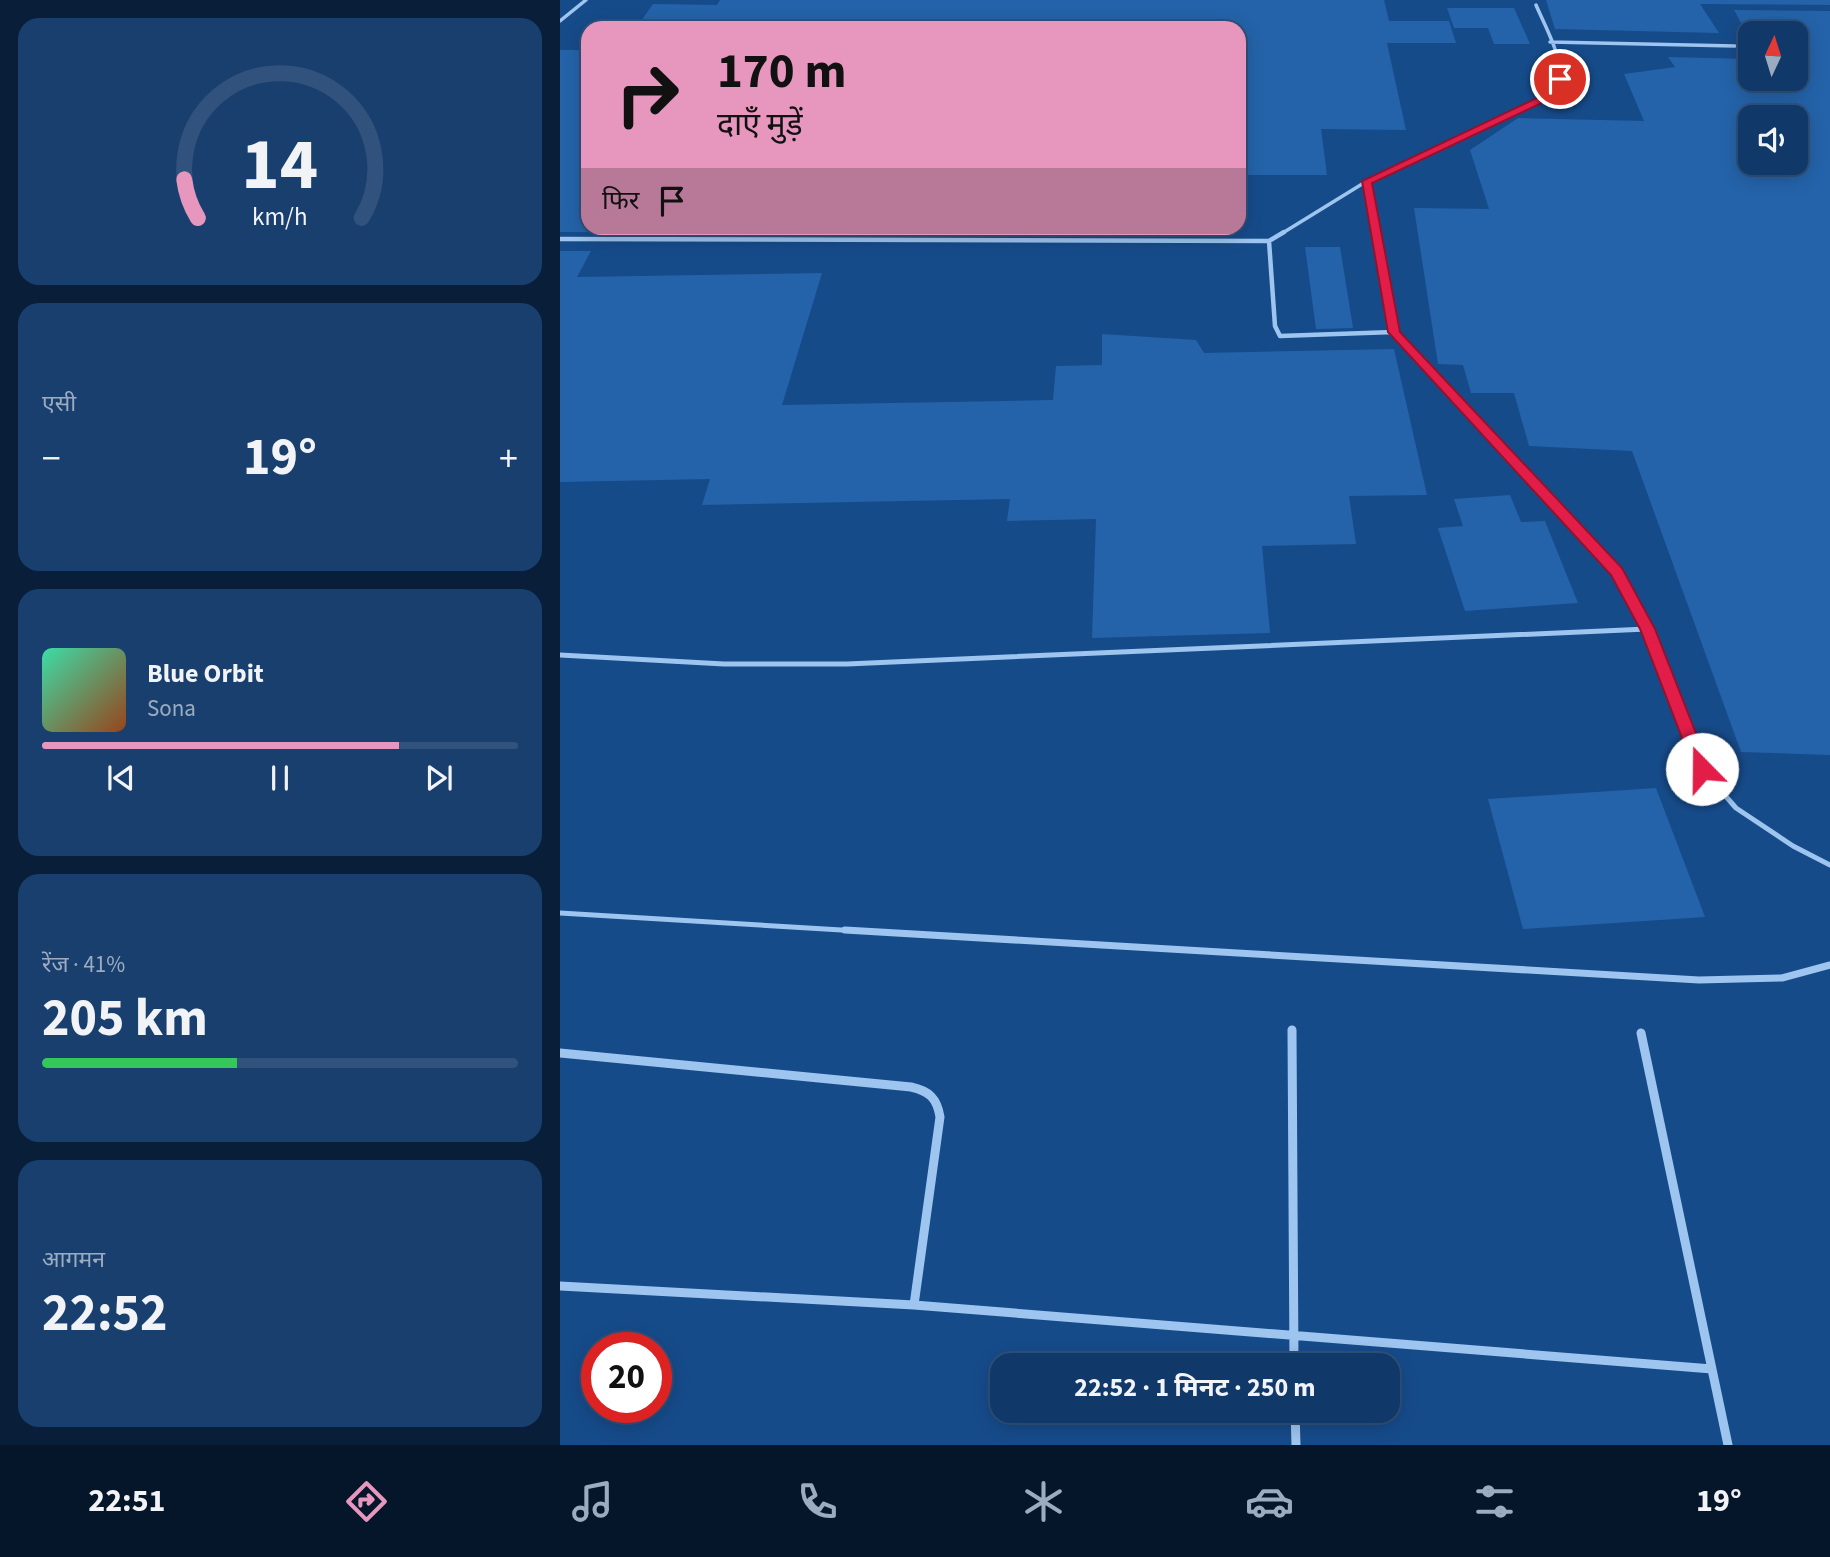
<!DOCTYPE html>
<html lang="hi">
<head>
<meta charset="utf-8">
<style>
  body { margin:0; font-family:"Source Sans 3","Noto Sans Devanagari",sans-serif; background:#193f6e; color:#f1f3f6; height:100vh; display:flex; flex-direction:column; font-size:26px; white-space:nowrap }
  * { box-sizing:border-box; margin:0 }
  p { font-size:23px; color:#9cacc0 }
  .icon { flex:none; width:38px; height:38px; fill:none; stroke:currentColor; stroke-width:2; stroke-linecap:round; stroke-linejoin:round }
  .map { position:relative; flex:1; overflow:hidden }
  .drawer { display:flex; flex-direction:column; gap:18px; padding:18px; background:#091f39; width:560px }
  .drawer>* { flex:none }
  .top-card { position:absolute; left:21px; top:21px; width:665px; height:214px; border-radius:21px; box-shadow:0 4px 18px #0003,0 0 0 2px #30527c; background:#e797bd; color:#111; overflow:hidden }
  .needle { width:46px; rotate:4deg }
  .controls { position:absolute; left:1178px; top:21px; display:grid; gap:14px }
  .controls a { display:grid; place-items:center; width:70px; height:70px; border-radius:14px; background:#103868; box-shadow:0 4px 18px #0003,0 0 0 2px #30527c; font-size:35px }
  .speed { position:absolute; left:21px; top:1332px; display:flex; gap:14px; font-size:35px; font-weight:700; text-align:center }
  .speed>* { display:grid; place-content:center; width:91px; height:91px; border-radius:50%; background:#103868; box-shadow:0 4px 18px #0003,0 0 0 2px #30527c; line-height:1 }
  .speed .limit { border:10px solid #d22; background:#fff; color:#111 }
  .pin { position:absolute; display:grid; place-items:center; width:60px; height:60px; color:#fff; margin:-30px; border:4px solid #fff; border-radius:50%; box-shadow:0 2px 7px #0007 }
  .me { position:absolute; width:77px; margin:-38px; rotate:338deg; stroke-linejoin:round; filter:drop-shadow(0 0 5px #0008) }
  .turn { display:flex; align-items:center; gap:24px; height:147px; padding:0 21px; font-size:32px }
  .turn .icon { width:91px; height:91px; stroke-width:2.5 }
  .turn b { display:block; font-size:49px; line-height:60px }
  .then { display:flex; align-items:center; height:66px; padding:0 21px; background:#0003; gap:14px; font-size:26px }
  .big { font-size:52px; font-weight:700; line-height:1.1 }
  .drawer .widget { flex:1; display:flex; flex-direction:column; justify-content:center; gap:10px; min-width:0; padding:0 24px; border-radius:21px; background:#193f6e }
  .drawer .dial { align-items:center; gap:0 }
  .dial svg { height:182px; overflow:visible; fill:none; stroke:#30527c; stroke-width:7; stroke-linecap:round; text-anchor:middle }
  .dial text { fill:#f1f3f6; stroke:none }
  .song { display:flex; align-items:center; gap:21px }
  .cover { width:84px; height:84px; border-radius:10px; background:linear-gradient(135deg,hsl(160 70% 55%),hsl(20 70% 35%)) }
  .played { height:7px; border-radius:4px; background:linear-gradient(90deg,#e797bd 75%,#30527c 75%) }
  .keys { display:flex; justify-content:space-around; direction:ltr }
  .heat { display:flex; justify-content:space-between; align-items:center; font-size:38px; direction:ltr }
  .charge { height:10px; border-radius:5px; background:linear-gradient(90deg,#34c759 41%,#30527c 0) }
  .trip { position:absolute; left:430px; top:1353px; width:410px; height:70px; border-radius:21px; background:#103868; box-shadow:0 4px 18px #0003,0 0 0 2px #30527c; font-weight:700; line-height:70px; text-align:center }
  .tab-bar { display:flex; height:112px; justify-content:space-around; align-items:center; background:#06162a; color:#9cacc0 }
  .tab-bar .icon { width:49px; height:49px }
  .tab-bar .on { color:#e797bd }
  .tab-bar b { font-size:32px; color:#f1f3f6 }
  main { display:flex; flex:1; min-height:0 }
  .map>svg:first-child { display:block }
</style>
</head>
<body>
<main>
<section class="drawer">
<div class="widget dial"><svg viewBox="0 0 100 80">
<path d="M14 69A42 42 0 1 1 86 69"/>
<path d="M14 69A42 42 0 0 1 8 52" stroke="#e797bd"/>
<text x="50" y="56" font-size="32" font-weight="700">14</text>
<text x="50" y="72" font-size="11">km/h</text>
</svg></div>
<div class="widget"><p>एसी</p>
<div class="heat"><a>−</a><b class="big">19°</b><a>+</a></div>
</div>
<div class="widget">
<div class="song"><i class="cover"></i><div><b>Blue Orbit</b><p>Sona</p></div></div>
<div class="played"></div>
<div class="keys"><svg class="icon" aria-label="previous" viewBox="0 0 24 24"><path d="M18 5L8 12l10 7zM5 5v14"/></svg><svg class="icon" aria-label="pause" viewBox="0 0 24 24"><path d="M8 5v14M16 5v14"/></svg><svg class="icon" aria-label="next" viewBox="0 0 24 24"><path d="M6 5l10 7-10 7zM19 5v14"/></svg></div>
</div>
<div class="widget"><p>रेंज · 41%</p><b class="big">205 km</b><div class="charge"></div></div>
<div class="widget"><p>आगमन</p><b class="big">22:52</b></div>
</section>
<div class="map">
<svg width="1270" height="1445" viewBox="0 0 1270 1445">
  <rect width="100%" height="100%" fill="#164b8a"/>
  <path fill="#2463a9" fill-rule="evenodd" d="M 160,0 L 824,0 L 829,21 L 889,21 L 896,43 L 827,43 L 846,130 L 761,129 L 767,175 L 679,175 L 679,28 L 76,28 L 93,4 L 157,5 Z
    M 986,0 L 1270,0 L 1270,5 L 1140,4 L 1159,33 L 995,29 Z
    M 887,8 L 954,8 L 970,44 L 934,44 L 928,28 L 894,28 Z
    M 1174,10 L 1270,11 L 1270,755 L 1181,752 L 1072,451 L 969,446 L 954,393 L 911,393 L 903,365 L 878,364 L 854,208 L 929,209 L 910,150 L 958,118 L 1084,121 L 1064,74 L 1115,67 L 1108,57 L 1190,59 L 1190,79 L 1236,79 L 1236,33 L 1190,33 L 1190,39 ZM 1190,117 L 1236,117 L 1236,163 L 1190,163 Z
    M 0,50 L 28,50 L 28,228 L 674,228 L 675,235 L 0,232 Z
    M 745,247 L 780,247 L 793,328 L 756,329 Z
    M 0,251 L 31,251 L 17,277 L 262,273 L 222,405 L 493,400 L 496,366 L 542,365 L 542,334 L 636,340 L 644,353 L 834,349 L 867,495 L 789,496 L 796,544 L 702,546 L 710,633 L 532,638 L 536,519 L 447,521 L 450,499 L 142,505 L 150,479 L 0,482 Z
    M 950,495 L 961,522 L 985,521 L 1018,603 L 905,611 L 878,528 L 903,526 L 894,499 Z
    M 1096,788 L 1145,917 L 963,929 L 928,799 Z"/>
  <g fill="none" stroke-linecap="round" stroke-linejoin="round">
    <path stroke="#9ec5ef" stroke-width="3.5" d="M 0,21 L 26,0
      M 990,42 L 1175,46
      M 807,181 L 816,234
      M 721,234 L 807,181 L 982,99 C 987,94 994,90 997,83 C 1007,64 984,24 976,5"/>
    <path stroke="#9ec5ef" stroke-width="4.5" d="M 816,232 L 834,332 L 1024,537
      M 0,239 L 709,241 L 724,232
      M 709,241 L 715,326 L 720,336 L 834,332"/>
    <path stroke="#9ec5ef" stroke-width="5" d="M 1023,535 L 1057,572 L 1087,629 L 1142,769 L 1176,808 L 1233,846 L 1270,865
      M 0,655 L 164,664 L 287,664 L 1087,629
      M 0,913 L 315,932"/>
    <path stroke="#9ec5ef" stroke-width="7" d="M 285,930 L 1139,980 L 1222,978 L 1270,965"/>
    <path stroke="#9ec5ef" stroke-width="9" d="M 732,1030 L 734,1365
      M 1081,1033 L 1168,1445
      M 0,1053 L 351,1087 C 369,1091 377,1098 380,1117 L 354,1305
      M 0,1286 L 354,1305 L 1152,1369
      M 735,1410 L 736,1445"/>
  </g>
  <path fill="#e11d48" stroke="#92132f" stroke-width="2" d="M 1000,77 L 1004,79 L 997,92 L 986,101 L 812,183 L 840,332 L 1062,568 L 1095,629 L 1150,769 L 1148,774 L 1136,774 L 1134,769 L 1080,629 L 1051,575 L 828,332 L 802,181 L 979,97 Z"/>
</svg>
<div class="controls">
<a><svg class="needle" viewBox="-14 -14 28 28"><path d="M0-13l5 13h-10z" fill="#e53935"/><path d="M0 13l5-13h-10z" fill="#9cacc0"/></svg></a>
<a><svg class="icon" aria-label="sound" viewBox="0 0 24 24"><path d="M4 9h4l5-4v14l-5-4H4zM17 9q2 3 0 6"/></svg></a>
</div>
<div class="speed"><div class="limit">20</div></div>
<div class="pin" style="left:1000px;top:79px;background:#d93025"><svg class="icon" aria-label="arrive" viewBox="0 0 24 24"><path d="M6 21V4h12l-3 4 3 4H6"/></svg></div>
<svg class="me" style="left:1142px;top:769px" viewBox="-20 -20 40 40"><circle r="19" fill="#fff"/><path d="M0-13L10 11 0 6-10 11z" fill="#e11d48"/></svg>
<div class="trip">22:52 · 1 मिनट · 250 m</div>
<div class="top-card">
<div class="turn"><svg class="icon" aria-label="right" viewBox="0 0 24 24"><path d="M7 20v-9h11M14 6l5 5-5 5"/></svg><div><b>170 m</b>दाएँ मुड़ें</div></div>
<div class="then">फिर<svg class="icon" aria-label="arrive" viewBox="0 0 24 24"><path d="M6 21V4h12l-3 4 3 4H6"/></svg></div>
</div>
</div>
</main>
<nav class="tab-bar">
<b>22:51</b>
<svg class="icon on" aria-label="directions" viewBox="0 0 24 24"><path d="M12 3l9 9-9 9-9-9zM9 14v-3h6M13 9l2 2-2 2"/></svg>
<svg class="icon" aria-label="music" viewBox="0 0 24 24"><path d="M9 18V5l10-2v13"/><circle cx="6" cy="18" r="3"/><circle cx="16" cy="16" r="3"/></svg>
<svg class="icon" aria-label="phone" viewBox="0 0 24 24"><path d="M5 4h4l2 5-3 2q2 4 5 5l2-3 5 2v4C11 20 4 13 5 4z"/></svg>
<svg class="icon" aria-label="climate" viewBox="0 0 24 24"><path d="M12 3v18M4 7l16 10M4 17L20 7"/></svg>
<svg class="icon" aria-label="car" viewBox="0 0 24 24"><path d="M5 17H2v-5l4-1 3-4h7l3 4 3 1v5h-3M9 17h6M6 11h13"/><circle cx="7" cy="17" r="2"/><circle cx="17" cy="17" r="2"/></svg>
<svg class="icon" aria-label="filters" viewBox="0 0 24 24"><path d="M4 7h16M4 17h16"/><circle cx="9" cy="7" r="2"/><circle cx="15" cy="17" r="2"/></svg>
<b>19°</b>
</nav>
</body>
</html>
